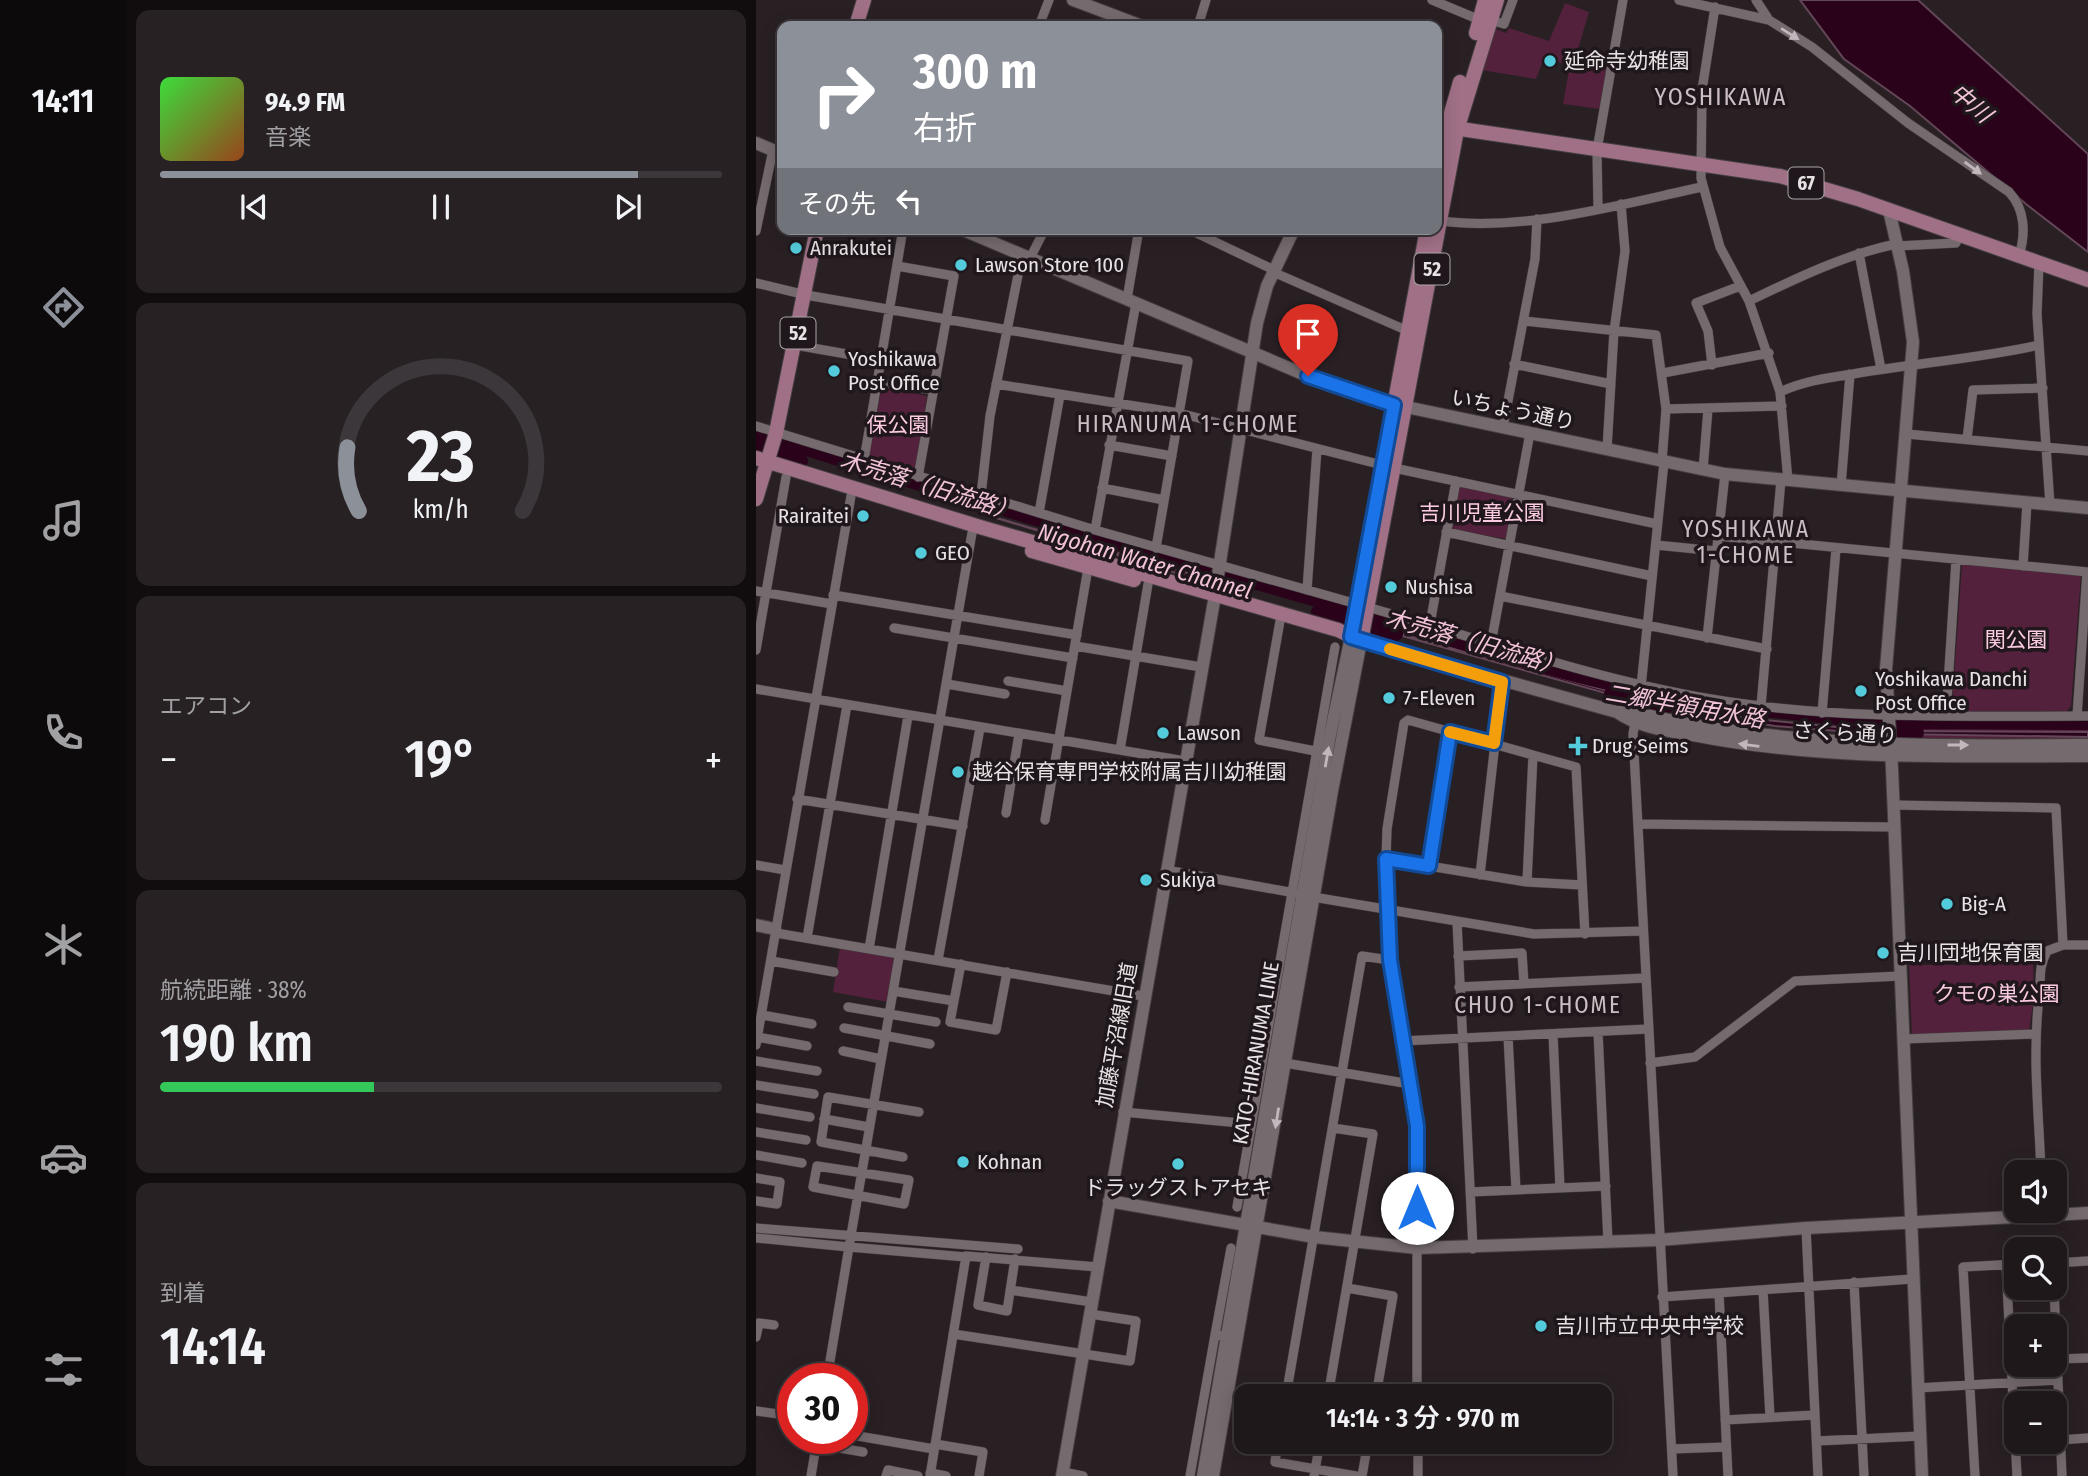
<!DOCTYPE html>
<html lang="ja">
<head>
<meta charset="utf-8">
<style>
  body { margin:0; font-family:"Fira Sans Condensed","Noto Sans JP",sans-serif; background:#272124; color:#f1f3f6; height:100vh; display:flex; flex-direction:column; font-size:26px; white-space:nowrap }
  * { box-sizing:border-box; margin:0 }
  p { font-size:23px; color:#a1a0a3 }
  .icon { flex:none; width:38px; height:38px; fill:none; stroke:currentColor; stroke-width:2; stroke-linecap:round; stroke-linejoin:round }
  .map { position:relative; flex:1; overflow:hidden }
  .side { display:flex; flex-direction:column; gap:10px; padding:10px; background:#110d0f; width:630px }
  .side>* { flex:none }
  .top-card { position:absolute; left:21px; top:21px; width:665px; height:214px; border-radius:14px; box-shadow:0 4px 18px #0003,0 0 0 2px #3c373a; background:#8c9099; color:#fff; overflow:hidden }
  .tools { position:absolute; left:1248px; top:1160px; display:grid; gap:14px }
  .tools a { display:grid; place-items:center; width:63px; height:63px; border-radius:14px; background:#1f181b; box-shadow:0 4px 18px #0003,0 0 0 2px #3c373a; font-size:35px }
  .speed { position:absolute; left:21px; top:1363px; display:flex; gap:14px; font-size:35px; font-weight:700; text-align:center }
  .speed>* { display:grid; place-content:center; width:91px; height:91px; border-radius:50%; background:#1f181b; box-shadow:0 4px 18px #0003,0 0 0 2px #3c373a; line-height:1 }
  .speed .limit { border:10px solid #d22; background:#fff; color:#111 }
  .pin { position:absolute; display:grid; place-items:center; width:60px; height:60px; color:#fff; margin:-72px -30px; border-radius:50% 50% 50% 0; rotate:-45deg; box-shadow:0 0 7px #0007 }
  .pin .icon { rotate:45deg }
  .me { position:absolute; width:77px; margin:-38px; rotate:0deg; stroke-linejoin:round; filter:drop-shadow(0 0 5px #0008) }
  .turn { display:flex; align-items:center; gap:24px; height:147px; padding:0 21px; font-size:32px }
  .turn .icon { width:91px; height:91px; stroke-width:2.5 }
  .turn b { display:block; font-size:49px; line-height:60px }
  .then { display:flex; align-items:center; height:66px; padding:0 21px; background:#0003; gap:14px; font-size:26px }
  .big { font-size:52px; font-weight:600; line-height:1.1 }
  .side .card { flex:1; display:flex; flex-direction:column; justify-content:center; gap:10px; min-width:0; padding:0 24px; border-radius:14px; background:#272124 }
  .side .dial { align-items:center; gap:0 }
  .dial svg { height:182px; overflow:visible; fill:none; stroke:#3c373a; stroke-width:7; stroke-linecap:round; text-anchor:middle }
  .dial text { fill:#f1f3f6; stroke:none }
  .song { display:flex; align-items:center; gap:21px }
  .cover { width:84px; height:84px; border-radius:10px; background:linear-gradient(135deg,hsl(120 70% 55%),hsl(20 70% 35%)) }
  .played { height:7px; border-radius:4px; background:linear-gradient(90deg,#8c9099 85%,#3c373a 85%) }
  .keys { display:flex; justify-content:space-around; direction:ltr }
  .heat { display:flex; justify-content:space-between; align-items:center; font-size:38px; direction:ltr }
  .charge { height:10px; border-radius:5px; background:linear-gradient(90deg,#34c759 38%,#3c373a 0) }
  .trip { position:absolute; left:478px; top:1384px; width:378px; height:70px; border-radius:14px; background:#1f181b; box-shadow:0 4px 18px #0003,0 0 0 2px #3c373a; font-weight:600; line-height:70px; text-align:center }
  main { display:flex; flex:1; min-height:0 }
  .dock { display:flex; flex-direction:column; width:126px; justify-content:space-around; align-items:center; background:#0c0a0b; color:#a1a0a3 }
  .dock .icon { width:49px; height:49px }
  .dock .current { color:#8c9099 }
  .dock b { font-size:32px; color:#f1f3f6 }
  .map>svg:first-child { display:block }
</style>
</head>
<body>
<main>
<nav class="dock">
<b>14:11</b>
<svg class="icon current" aria-label="directions" viewBox="0 0 24 24"><path d="M12 3l9 9-9 9-9-9zM9 14v-3h6M13 9l2 2-2 2"/></svg>
<svg class="icon" aria-label="music" viewBox="0 0 24 24"><path d="M9 18V5l10-2v13"/><circle cx="6" cy="18" r="3"/><circle cx="16" cy="16" r="3"/></svg>
<svg class="icon" aria-label="phone" viewBox="0 0 24 24"><path d="M5 4h4l2 5-3 2q2 4 5 5l2-3 5 2v4C11 20 4 13 5 4z"/></svg>
<svg class="icon" aria-label="climate" viewBox="0 0 24 24"><path d="M12 3v18M4 7l16 10M4 17L20 7"/></svg>
<svg class="icon" aria-label="car" viewBox="0 0 24 24"><path d="M5 17H2v-5l4-1 3-4h7l3 4 3 1v5h-3M9 17h6M6 11h13"/><circle cx="7" cy="17" r="2"/><circle cx="17" cy="17" r="2"/></svg>
<svg class="icon" aria-label="filters" viewBox="0 0 24 24"><path d="M4 7h16M4 17h16"/><circle cx="9" cy="7" r="2"/><circle cx="15" cy="17" r="2"/></svg>
</nav>
<section class="side">
<div class="card">
<div class="song"><i class="cover"></i><div><b>94.9 FM</b><p>音楽</p></div></div>
<div class="played"></div>
<div class="keys"><svg class="icon" aria-label="previous" viewBox="0 0 24 24"><path d="M18 5L8 12l10 7zM5 5v14"/></svg><svg class="icon" aria-label="pause" viewBox="0 0 24 24"><path d="M8 5v14M16 5v14"/></svg><svg class="icon" aria-label="next" viewBox="0 0 24 24"><path d="M6 5l10 7-10 7zM19 5v14"/></svg></div>
</div>
<div class="card dial"><svg viewBox="0 0 100 80">
<path d="M14 69A42 42 0 1 1 86 69"/>
<path d="M14 69A42 42 0 0 1 9 41" stroke="#8c9099"/>
<text x="50" y="56" font-size="32" font-weight="700">23</text>
<text x="50" y="72" font-size="11">km/h</text>
</svg></div>
<div class="card"><p>エアコン</p>
<div class="heat"><a>−</a><b class="big">19°</b><a>+</a></div>
</div>
<div class="card"><p>航続距離 · 38%</p><b class="big">190 km</b><div class="charge"></div></div>
<div class="card"><p>到着</p><b class="big">14:14</b></div>
</section>
<div class="map">
<svg width="1332" height="1476" viewBox="0 0 1332 1476">
  <rect width="100%" height="100%" fill="#292024"/>
  <path fill="#53213b" d="M 809,3 L 833,12 L 822,49 L 853,59 L 844,109 L 807,104 L 814,65 L 788,58 L 780,79 L 725,70 L 740,29 L 750,33 L 753,28 L 793,41 Z
    M 126,386 L 171,396 L 159,470 L 155,472 L 115,459 L 113,454 Z
    M 705,486 L 755,497 L 757,501 L 751,539 L 697,530 L 702,488 Z
    M 1206,564 L 1325,575 L 1315,706 L 1311,711 L 1202,711 L 1196,705 Z
    M 1138,718 L 1332,719 L 1332,739 L 1140,738 Z
    M 1289,946 L 1277,963 L 1278,997 L 1273,1031 L 1156,1037 L 1153,965 L 1220,965 L 1239,948 Z
    M 84,947 L 138,957 L 132,1002 L 77,992 Z"/>
  <path fill="#2a031a" stroke="#634657" stroke-width="2" d="M 1044,0 L 1162,0 L 1332,154 L 1332,252 L 1270,204 L 1154,106 L 1088,59 Z
    M 224,513 L 452,579 L 450,582 Z
    M 624,628 L 874,697 L 874,700 L 625,630 Z
    M 893,702 L 960,715 L 1120,731 L 1120,734 L 1019,726 L 892,705 Z
    M 1142,731 L 1332,732 L 1332,737 L 1142,734 Z"/>
  <g fill="none" stroke-linecap="round" stroke-linejoin="round">
    <path stroke="#2a031a" stroke-width="14" d="M 0,433 C 194,495 389,551 585,607 C 706,642 829,685 954,702
      M 0,447 L 45,461
      M 562,612 L 640,634
      M 855,694 L 910,707
      M 1009,710 L 1122,722 L 1332,723
      M 1101,731 L 1161,733"/>
    <defs>
      <path id="street" d="M 676,0 L 724,20
        M 923,0 L 1013,20 L 1056,47 L 1152,123 L 1253,192 C 1269,209 1270,233 1263,256
        M 1000,0 L 1013,20
        M 959,7 L 946,90 L 945,178 L 964,247 L 993,301 L 1024,392 L 1032,481
        M 734,20 L 748,24 L 757,0
        M 283,26 L 293,0
        M 442,26 L 450,0
        M 842,208 L 841,150 L 867,0
        M 685,221 C 767,232 866,204 946,187
        M 432,229 L 518,270
        M 0,231 L 17,150
        M 1141,246 L 1200,243 L 1203,235
        M 1103,253 L 1125,369
        M 274,258 L 289,229
        M 1283,263 L 1281,314 L 1294,505
        M 141,266 L 198,276 L 162,477
        M 517,272 L 652,331
        M 0,283 L 50,295 L 432,361 L 400,548
        M 371,299 L 383,229
        M 993,301 C 1041,278 1088,255 1140,244
        M 768,321 L 900,335 L 910,409 L 906,461
        M 39,345 L 125,360
        M 758,364 L 855,384
        M 956,365 L 952,331 L 940,303 L 984,286
        M 907,373 L 1013,353
        M 121,382 L 177,390
        M 240,384 L 423,413 L 626,465
        M 1024,392 C 1048,381 1071,378 1097,374 C 1159,363 1221,359 1283,345
        M 910,409 L 1026,406
        M 0,426 L 339,530 L 601,604
        M 747,427 L 779,259 L 781,219
        M 1151,434 L 1332,451
        M 1211,439 L 1217,390 L 1287,388
        M 353,445 L 416,456
        M 851,449 L 858,331 L 869,251 L 865,204
        M 108,460 L 147,229
        M 908,462 L 885,687 L 877,734 L 917,1476
        M 638,468 L 901,524
        M 947,470 L 952,409
        M 1085,486 L 1094,374
        M 346,488 L 408,500
        M 225,495 L 234,416 L 266,255
        M 283,513 L 304,395
        M 339,530 L 380,303
        M 690,532 L 896,576
        M 962,536 L 1332,572
        M 900,545 L 960,551
        M 1267,566 L 1271,503
        M 551,590 L 561,449
        M 0,591 L 76,604
        M 77,595 L 321,635
        M 744,596 L 1011,649
        M 611,607 C 725,639 838,679 955,699 C 1080,720 1206,716 1332,716
        M 524,621 L 503,740 L 559,751
        M 674,624 L 700,481
        M 138,628 L 317,658
        M 951,638 L 969,474
        M 735,644 L 774,433
        M 319,646 L 445,667
        M 0,650 L 30,477
        M 252,681 L 311,691
        M 191,684 L 249,694
        M 0,689 L 429,761
        M 1005,706 L 1025,480
        M 1066,713 L 1080,549
        M 1190,716 L 1200,560
        M 1321,716 L 1331,572
        M 364,750 L 392,584
        M 41,799 L 207,826
        M 1137,805 L 1300,808 L 1307,945
        M 250,813 L 263,734
        M 289,820 L 332,568
        M 882,824 L 1138,827
        M 630,859 L 771,882
        M 0,865 L 29,870
        M 673,866 L 694,732
        M 410,870 L 539,893
        M 724,875 L 746,682
        M 826,885 L 771,882 L 777,755 L 820,767 L 829,934
        M 557,897 L 778,934 L 886,931
        M 701,922 L 717,1249
        M 20,933 L 387,996
        M 51,938 L 91,705
        M 113,949 L 152,716
        M 702,956 L 766,953 L 768,984
        M 182,960 L 224,728
        M 15,961 L 78,972
        M 205,964 L 194,1022 L 240,1030 L 251,972
        M 703,987 L 889,978
        M 137,991 L 198,1001
        M 92,1007 L 180,1022
        M 6,1015 L 56,1024
        M 88,1028 L 174,1044
        M 842,1032 L 852,1242
        M 797,1034 L 804,1188
        M 752,1036 L 760,1190
        M 1,1037 L 51,1046
        M 1148,1039 L 1279,1034
        M 646,1041 L 892,1029
        M 0,1045 L 95,496
        M 87,1051 L 125,1059
        M 0,1061 L 61,1071
        M 529,1063 L 654,1084
        M 894,1063 L 939,1057 L 1039,981 L 1144,976
        M 0,1085 L 58,1094
        M 0,1108 L 54,1117
        M 367,1112 L 495,1124
        M 68,1119 L 113,1127
        M 0,1132 L 50,1140
        M 0,1155 L 46,1163
        M 147,1157 L 65,1142 L 72,1097 L 163,1112
        M 61,1166 L 153,1180 L 148,1204 L 57,1187 Z
        M 1285,1172 C 1283,1115 1276,1056 1283,998 C 1286,978 1281,971 1291,951 L 1307,945 L 1332,945
        M 0,1178 L 24,1182 L 21,1204 L 0,1201
        M 714,1192 L 850,1186
        M 481,1207 L 579,647
        M 0,1228 L 262,1249
        M 1050,1228 L 1062,1476
        M 0,1238 L 93,1247 L 216,533
        M 230,1257 L 222,1305 L 251,1311 L 259,1259
        M 1298,1263 L 1332,1261
        M 1250,1265 L 1261,1476
        M 1098,1282 L 1108,1476
        M 591,1288 L 637,1296 L 620,1396
        M 1298,1288 L 1306,1476
        M 254,1290 L 336,1302
        M 1007,1290 L 1014,1417
        M 963,1293 L 972,1476
        M 906,1297 L 1156,1279
        M 197,1334 L 374,1361 L 380,1321 L 334,1314
        M 459,1335 L 475,1248
        M 0,1337 L 3,1323 L 18,1325
        M 1301,1359 L 1332,1358
        M 71,1379 L 93,1247 L 210,1257
        M 1161,1388 L 1302,1380
        M 530,1396 L 606,956 L 633,960
        M 572,1396 L 617,1134 L 577,1128
        M 661,1396 L 661,1126 L 633,960 L 630,859 L 631,829 L 648,723 L 652,720 L 777,755
        M 0,1411 L 37,1416
        M 969,1420 L 1059,1415
        M 96,1435 L 178,1449
        M 1304,1440 L 1332,1438
        M 1061,1441 L 1164,1436
        M 522,1442 L 519,1462 L 600,1476
        M 662,1442 L 662,1476
        M 60,1444 L 107,1452
        M 179,1444 L 227,1452 L 223,1476
        M 916,1449 L 970,1447
        M 307,1472 L 327,1476
        M 174,1473 L 190,1476
        M 55,1476 L 61,1440
        M 130,1476 L 132,1470 L 162,1476
        M 174,1476 L 210,1256 L 342,1267
        M 434,1476 L 459,1335 L 470,1336
        M 558,1476 L 564,1442
        M 606,1476 L 612,1442
        M 1219,1476 L 1207,1267 L 1260,1264"/>
      <path id="secondary" d="M 317,0 L 386,26
        M 0,143 L 26,154
        M 1133,210 L 1147,271 L 1157,342 L 1130,669 L 1136,769 L 1166,1476
        M 205,229 L 573,385 L 617,400 L 969,474 L 1332,508
        M 861,712 C 881,727 913,731 937,735 C 1068,761 1200,756 1332,756
        M 0,925 L 19,929
        M 353,1201 L 558,1237 L 661,1248 L 903,1240 L 1050,1228 L 1332,1213
        M 306,1476 L 458,601 L 501,323 L 511,286 L 538,229
        M 447,1476 L 573,740 L 595,637
        M 457,1476 L 576,791 L 605,641 L 861,712 L 873,711 C 1023,748 1178,746 1332,745"/>
      <path id="primary" d="M 100,26 L 108,0
        M 720,33 L 729,0
        M 691,127 L 1024,176 L 1102,199 L 1332,280
        M 681,179 L 691,127 L 704,82
        M 0,458 L 224,527 L 582,630 L 605,641 L 701,130 L 741,0
        M 0,499 L 20,433 L 61,229
        M 276,551 L 378,580
        M 595,637 L 671,229"/>
    </defs>
    <use href="#street" stroke="#453e41" stroke-width="10"/>
    <use href="#secondary" stroke="#453e41" stroke-width="14"/>
    <use href="#primary" stroke="#453e41" stroke-width="16"/>
    <use href="#street" stroke="#756b6f" stroke-width="9"/>
    <use href="#secondary" stroke="#756b6f" stroke-width="12"/>
    <use href="#primary" stroke="#a07087" stroke-width="14"/>
  </g>
  <defs><path id="oneway-solid" d="M-6-.8H1V-3.2L6.5 0L1 3.2V.8H-6Z" transform="scale(1.75)"/></defs>
  <g fill="#c0b8bc">
    <use href="#oneway-solid" transform="translate(1034 34) rotate(32)"/>
    <use href="#oneway-solid" transform="translate(1217 168) rotate(36)"/>
    <use href="#oneway-solid" transform="translate(993 745) rotate(-173)"/>
    <use href="#oneway-solid" transform="translate(1202 745)"/>
    <use href="#oneway-solid" transform="translate(571 757) rotate(-80)"/>
    <use href="#oneway-solid" transform="translate(521 1118) rotate(99)"/>
  </g>
  <g fill="none" stroke-linecap="round" stroke-linejoin="round">
    <defs>
      <path id="route" d="M 552,376 L 638,405 L 595,637 L 746,682 L 738,743 L 694,732 L 673,866 L 630,859 L 634,960 L 661,1126 L 661,1208"/>
    </defs>
    <use href="#route" stroke="#114b97" stroke-width="18"/>
    <use href="#route" stroke="#1a73e8" stroke-width="12"/>
    <path stroke="#f59e0b" stroke-width="12" d="M 634,649 L 746,682 L 738,743 L 694,732"/>
  </g>
  <g fill="#53cbda" stroke="#1f171b" stroke-width="2.5">
    <circle cx="794" cy="61" r="7"/>
    <circle cx="40" cy="248" r="7"/>
    <circle cx="205" cy="265" r="7"/>
    <circle cx="78" cy="371" r="7"/>
    <circle cx="107" cy="516" r="7"/>
    <circle cx="165" cy="553" r="7"/>
    <circle cx="635" cy="587" r="7"/>
    <circle cx="1105" cy="691" r="7"/>
    <circle cx="633" cy="698" r="7"/>
    <circle cx="407" cy="733" r="7"/>
    <path d="M818.5 735.5h7v7h7v7h-7v7h-7v-7h-7v-7h7z"/>
    <circle cx="202" cy="772" r="7"/>
    <circle cx="390" cy="880" r="7"/>
    <circle cx="1191" cy="904" r="7"/>
    <circle cx="1127" cy="953" r="7"/>
    <circle cx="207" cy="1162" r="7"/>
    <circle cx="422" cy="1164" r="7"/>
    <circle cx="785" cy="1326" r="7"/>
  </g>
  <g text-anchor="middle" stroke-width="7" stroke-linejoin="round" paint-order="stroke">
    <g fill="#1f171b" stroke="#aca5a8" stroke-width="2">
      <rect x="1032.5" y="167.5" width="35" height="31" rx="5"/>
      <rect x="658.5" y="253.5" width="35" height="31" rx="5"/>
      <rect x="24.5" y="317.5" width="35" height="31" rx="5"/>
    </g>
    <g font-size="19" font-weight="bold" fill="#e8e2e5">
      <text x="1050" y="190">67</text>
      <text x="676" y="276">52</text>
      <text x="42" y="340">52</text>
    </g>
    <g font-size="21" fill="#e8e2e5" stroke="#1f171b" text-anchor="start">
      <text x="808" y="68">延命寺幼稚園</text>
      <text x="54" y="255">Anrakutei</text>
      <text x="219" y="272">Lawson Store 100</text>
      <text x="92" y="366">Yoshikawa<tspan x="92" dy="24">Post Office</tspan></text>
      <text x="93" y="523" text-anchor="end">Rairaitei</text>
      <text x="179" y="560">GEO</text>
      <text x="649" y="594">Nushisa</text>
      <text x="1119" y="686">Yoshikawa Danchi<tspan x="1119" dy="24">Post Office</tspan></text>
      <text x="647" y="705">7-Eleven</text>
      <text x="421" y="740">Lawson</text>
      <text x="836" y="753">Drug Seims</text>
      <text x="216" y="779">越谷保育専門学校附属吉川幼稚園</text>
      <text x="404" y="887">Sukiya</text>
      <text x="1205" y="911">Big-A</text>
      <text x="1141" y="960">吉川団地保育園</text>
      <text x="221" y="1169">Kohnan</text>
      <text x="422" y="1195" text-anchor="middle">ドラッグストアセキ</text>
      <text x="799" y="1333">吉川市立中央中学校</text>
    </g>
    <g font-size="21" fill="#e8e2e5" stroke="#1f171b">
      <text transform="translate(757 410) rotate(12)" y="7">いちょう通り</text>
      <text transform="translate(1089 733) rotate(3)" y="7">さくら通り</text>
      <text transform="translate(361 1035) rotate(-80)" y="7">加藤平沼線旧道</text>
      <text transform="translate(500 1053) rotate(-80)" y="7">KATO-HIRANUMA LINE</text>
    </g>
    <g font-size="21" fill="#fbcbe1" stroke="#1f171b">
      <text x="142" y="432">保公園</text>
      <text x="726" y="520">吉川児童公園</text>
      <text x="1260" y="647">関公園</text>
      <text x="1241" y="1001">クモの巣公園</text>
    </g>
    <g font-size="23" font-style="italic" fill="#f3c4d9" stroke="#1f171b">
      <text transform="translate(1215 103) rotate(40)" y="8">中川</text>
      <text transform="translate(173 486) rotate(17)" y="8">木売落（旧流路）</text>
      <text transform="translate(389 561) rotate(16)" y="8">Nigohan Water Channel</text>
      <text transform="translate(719 642) rotate(16)" y="8">木売落（旧流路）</text>
      <text transform="translate(929 706) rotate(10)" y="8">二郷半領用水路</text>
    </g>
    <g font-size="23" letter-spacing="2" fill="#cbbfc4" stroke="#1f171b">
      <text x="432" y="432">HIRANUMA 1-CHOME</text>
      <text x="990" y="537">YOSHIKAWA<tspan x="990" dy="26">1-CHOME</tspan></text>
      <text x="782" y="1013">CHUO 1-CHOME</text>
    </g>
    <g font-size="24" letter-spacing="2" fill="#cbbfc4" stroke="#1f171b">
      <text x="965" y="105">YOSHIKAWA</text>
    </g>
  </g>
</svg>
<div class="tools">
<a><svg class="icon" aria-label="sound" viewBox="0 0 24 24"><path d="M4 9h4l5-4v14l-5-4H4zM17 9q2 3 0 6"/></svg></a>
<a><svg class="icon" aria-label="search" viewBox="0 0 24 24"><circle cx="10" cy="10" r="6"/><path d="M15 15l6 6"/></svg></a>
<a>+</a>
<a>−</a>
</div>
<div class="speed"><div class="limit">30</div></div>
<div class="pin" style="left:552px;top:376px;background:#d93025"><svg class="icon" aria-label="arrive" viewBox="0 0 24 24"><path d="M6 21V4h12l-3 4 3 4H6"/></svg></div>
<svg class="me" style="left:661px;top:1208px" viewBox="-20 -20 40 40"><circle r="19" fill="#fff"/><path d="M0-13L10 11 0 6-10 11z" fill="#1a73e8"/></svg>
<div class="trip">14:14 · 3 分 · 970 m</div>
<div class="top-card">
<div class="turn"><svg class="icon" aria-label="right" viewBox="0 0 24 24"><path d="M7 20v-9h11M14 6l5 5-5 5"/></svg><div><b>300 m</b>右折</div></div>
<div class="then">その先<svg class="icon" aria-label="left" viewBox="0 0 24 24"><path d="M17 20v-9H6M10 6l-5 5 5 5"/></svg></div>
</div>
</div>
</main>
</body>
</html>
